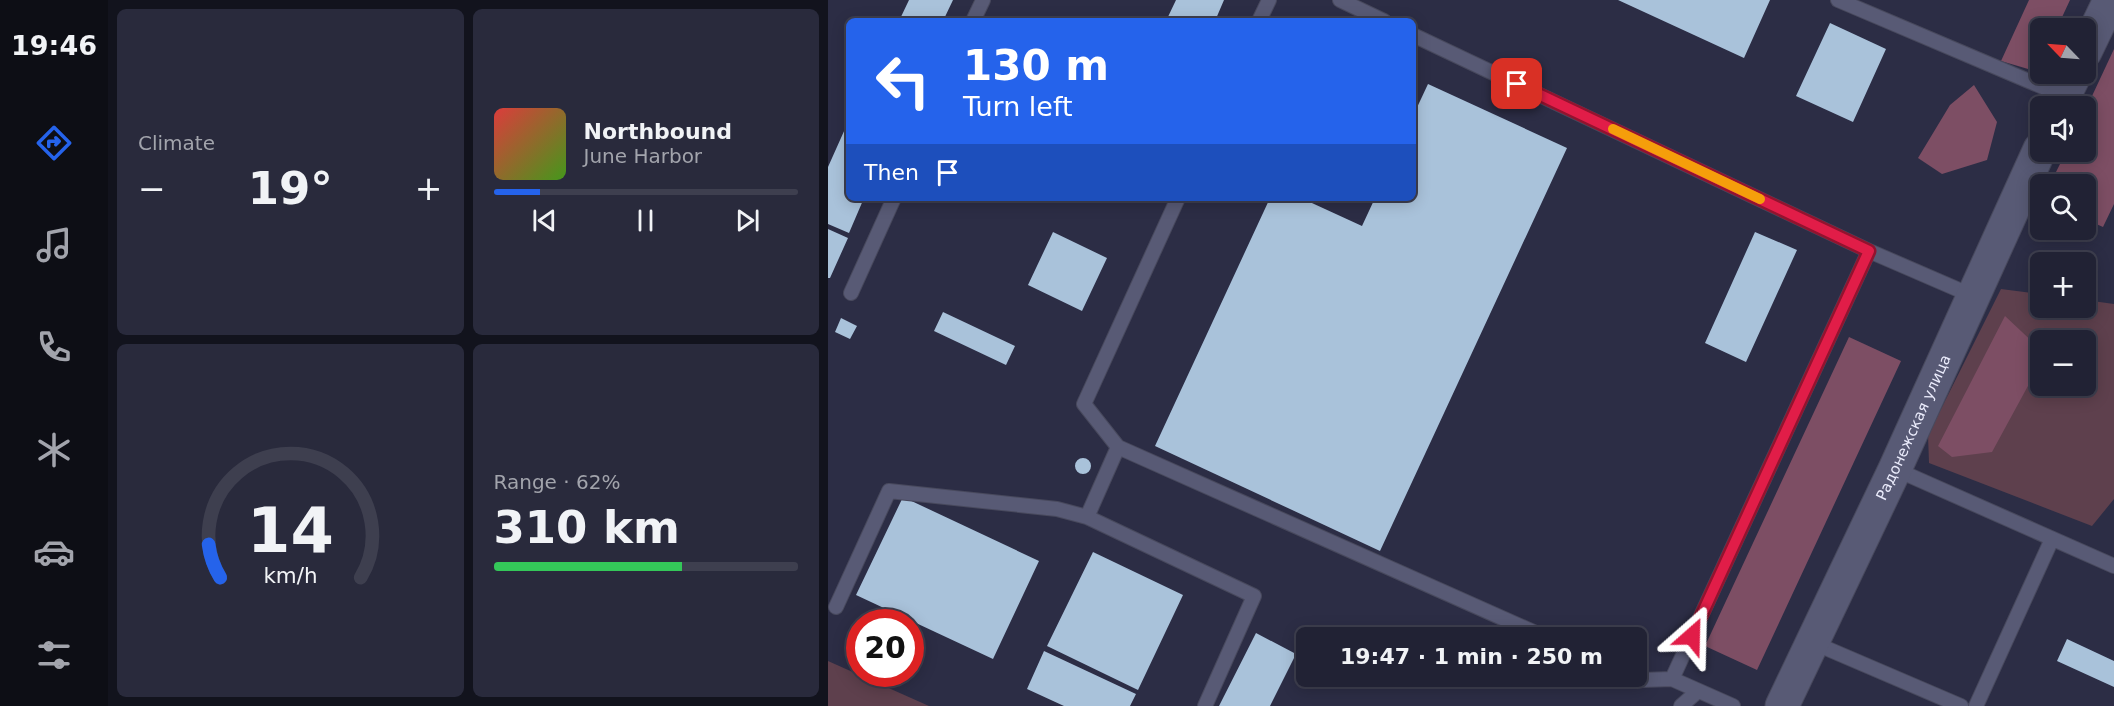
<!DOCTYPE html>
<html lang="en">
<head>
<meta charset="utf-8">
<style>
  body { margin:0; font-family:"DejaVu Sans",sans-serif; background:#292a3c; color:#f1f3f6; height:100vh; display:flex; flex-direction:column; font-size:22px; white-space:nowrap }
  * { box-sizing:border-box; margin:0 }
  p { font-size:20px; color:#a2a4ac }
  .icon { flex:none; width:33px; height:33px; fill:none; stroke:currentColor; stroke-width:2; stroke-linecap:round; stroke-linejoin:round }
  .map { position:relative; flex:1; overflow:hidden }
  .details { display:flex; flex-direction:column; gap:9px; padding:9px; background:#12131d; width:720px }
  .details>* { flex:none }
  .guide { position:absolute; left:18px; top:18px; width:570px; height:183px; border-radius:9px; box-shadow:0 3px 15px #0003,0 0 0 2px #3e3f4f; background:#2563eb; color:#fff; overflow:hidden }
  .needle { width:39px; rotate:295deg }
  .fabs { position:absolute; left:1202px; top:18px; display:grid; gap:12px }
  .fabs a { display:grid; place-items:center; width:66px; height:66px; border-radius:9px; background:#212234; box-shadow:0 3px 15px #0003,0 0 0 2px #3e3f4f; font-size:30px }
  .speed { position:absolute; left:18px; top:609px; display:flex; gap:12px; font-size:30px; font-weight:700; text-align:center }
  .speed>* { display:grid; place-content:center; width:78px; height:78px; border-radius:50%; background:#212234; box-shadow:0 3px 15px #0003,0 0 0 2px #3e3f4f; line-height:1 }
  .speed .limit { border:9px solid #d22; background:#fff; color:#111 }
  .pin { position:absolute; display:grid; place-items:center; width:51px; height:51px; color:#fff; margin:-26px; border-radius:12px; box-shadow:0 3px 9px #0006 }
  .me { position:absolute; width:66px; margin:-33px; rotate:25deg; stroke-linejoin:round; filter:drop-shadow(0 0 4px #0008) }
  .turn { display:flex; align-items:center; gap:21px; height:126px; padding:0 18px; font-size:27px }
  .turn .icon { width:78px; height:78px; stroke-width:2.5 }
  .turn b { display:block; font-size:42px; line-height:51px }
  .then { display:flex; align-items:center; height:57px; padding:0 18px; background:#0003; gap:12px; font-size:22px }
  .big { font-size:45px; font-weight:600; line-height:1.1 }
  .details .tile { flex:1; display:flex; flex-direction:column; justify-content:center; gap:9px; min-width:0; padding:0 21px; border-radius:9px; background:#292a3c }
  .details .dial { align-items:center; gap:0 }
  .dial svg { height:156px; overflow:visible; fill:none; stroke:#3e3f4f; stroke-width:7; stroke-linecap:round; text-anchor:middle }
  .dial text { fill:#f1f3f6; stroke:none }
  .song { display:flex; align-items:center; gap:18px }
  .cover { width:72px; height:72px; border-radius:9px; background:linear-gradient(135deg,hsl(0 70% 55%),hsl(100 70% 35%)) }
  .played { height:6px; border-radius:3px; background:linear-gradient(90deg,#2563eb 15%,#3e3f4f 15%) }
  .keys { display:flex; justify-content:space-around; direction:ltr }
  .heat { display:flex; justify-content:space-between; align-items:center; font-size:33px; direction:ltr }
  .charge { height:9px; border-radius:4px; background:linear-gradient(90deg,#34c759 62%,#3e3f4f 0) }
  .details .tiles { flex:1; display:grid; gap:9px; grid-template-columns:repeat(2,1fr) }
  .trip { position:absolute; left:468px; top:627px; width:351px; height:60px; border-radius:9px; background:#212234; box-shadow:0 3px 15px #0003,0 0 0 2px #3e3f4f; font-weight:600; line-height:60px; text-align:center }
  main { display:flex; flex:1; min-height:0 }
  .menu { display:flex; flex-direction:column; width:108px; justify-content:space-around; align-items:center; background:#0d0e15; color:#a2a4ac }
  .menu .icon { width:42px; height:42px }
  .menu .current { color:#2563eb }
  .menu b { font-size:27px; color:#f1f3f6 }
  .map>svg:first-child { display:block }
</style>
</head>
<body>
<main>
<nav class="menu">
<b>19:46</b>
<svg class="icon current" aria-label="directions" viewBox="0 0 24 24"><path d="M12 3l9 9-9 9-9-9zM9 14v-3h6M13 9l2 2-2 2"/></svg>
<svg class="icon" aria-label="music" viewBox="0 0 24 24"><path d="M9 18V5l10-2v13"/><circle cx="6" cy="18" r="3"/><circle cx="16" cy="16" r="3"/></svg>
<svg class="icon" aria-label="phone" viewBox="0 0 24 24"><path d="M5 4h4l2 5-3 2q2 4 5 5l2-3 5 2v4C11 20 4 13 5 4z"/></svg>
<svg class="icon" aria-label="climate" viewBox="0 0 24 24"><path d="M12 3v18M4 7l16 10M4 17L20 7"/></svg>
<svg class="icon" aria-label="car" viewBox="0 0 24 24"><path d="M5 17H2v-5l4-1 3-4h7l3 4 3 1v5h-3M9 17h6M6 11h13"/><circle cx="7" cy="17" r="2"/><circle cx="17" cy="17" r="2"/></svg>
<svg class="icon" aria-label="filters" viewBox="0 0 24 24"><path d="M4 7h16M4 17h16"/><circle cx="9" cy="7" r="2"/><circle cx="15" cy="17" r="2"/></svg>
</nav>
<section class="details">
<div class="tiles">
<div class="tile"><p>Climate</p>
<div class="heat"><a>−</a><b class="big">19°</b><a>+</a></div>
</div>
<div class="tile">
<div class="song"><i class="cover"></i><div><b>Northbound</b><p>June Harbor</p></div></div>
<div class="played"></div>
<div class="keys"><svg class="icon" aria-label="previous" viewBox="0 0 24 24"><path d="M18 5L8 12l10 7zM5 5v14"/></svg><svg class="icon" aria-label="pause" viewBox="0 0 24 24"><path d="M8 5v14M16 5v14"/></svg><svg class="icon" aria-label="next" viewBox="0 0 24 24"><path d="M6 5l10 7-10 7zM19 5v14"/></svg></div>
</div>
<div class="tile dial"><svg viewBox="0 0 100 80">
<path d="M14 69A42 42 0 1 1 86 69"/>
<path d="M14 69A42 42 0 0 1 8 52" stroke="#2563eb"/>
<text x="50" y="56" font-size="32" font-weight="700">14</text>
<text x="50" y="72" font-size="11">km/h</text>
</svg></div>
<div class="tile"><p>Range · 62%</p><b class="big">310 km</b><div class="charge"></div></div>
</div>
</section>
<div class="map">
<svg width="1286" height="706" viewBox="0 0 1286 706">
  <rect width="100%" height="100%" fill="#2c2d45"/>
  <path fill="#5e404d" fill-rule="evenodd" d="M 1173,289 L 1212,294 L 1212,308 L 1257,308 L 1257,300 L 1286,304 L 1286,499 L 1264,526 L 1101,463 L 1100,435 ZM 1212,340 L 1257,340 L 1257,386 L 1212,386 Z
    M 0,661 L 101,706 L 0,706 Z"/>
  <path fill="#7d4e64" d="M 1201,0 L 1242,0 L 1229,28 L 1212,28 L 1212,67 L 1210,72 L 1173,61 Z
    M 1286,49 L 1286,204 L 1275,227 L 1257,219 L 1257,184 L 1222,184 L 1238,152 L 1257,152 L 1257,111 Z
    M 1146,85 L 1169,122 L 1159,160 L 1114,174 L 1090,158 L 1122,105 Z
    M 1177,316 L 1209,346 L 1201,384 L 1164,452 L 1124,457 L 1110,446 Z
    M 1021,337 L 1073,361 L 929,670 L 877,646 Z"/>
  <path fill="#a9c2da" d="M 81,0 L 125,0 L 115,21 L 71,21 Z
    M 348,0 L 396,0 L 387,21 L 338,21 Z
    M 790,0 L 942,0 L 916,58 Z
    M 1002,23 L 1058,49 L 1025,122 L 968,96 Z
    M 600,84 L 739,148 L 552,551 L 327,446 L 442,198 L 473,198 L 534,226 L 547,198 L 585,198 L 585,116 Z
    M 21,120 L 21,198 L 36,198 L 21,233 L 0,224 L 0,167 Z
    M 0,229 L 20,238 L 2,278 L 0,278 Z
    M 225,232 L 279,258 L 254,311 L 200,285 Z
    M 927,232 L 969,250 L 918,362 L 877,343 Z
    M 115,312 L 187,346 L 178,365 L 106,331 Z
    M 13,318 L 29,326 L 22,339 L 7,332 Z
    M247 466a8 8 0 1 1 16 0a8 8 0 1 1-16 0Z
    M 75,497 L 211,561 L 165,659 L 28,595 Z
    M 265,552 L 355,595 L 310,690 L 219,646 Z
    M 428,633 L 468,654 L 442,706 L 391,706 Z
    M 1239,639 L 1286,661 L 1286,687 L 1229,661 Z
    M 216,651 L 308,694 L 302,706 L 236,706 L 199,689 Z"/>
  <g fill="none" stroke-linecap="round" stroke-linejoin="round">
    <defs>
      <path id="service" d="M 512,0 L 556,21
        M 1010,0 L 1236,96
        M 145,21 L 155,0
        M 431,21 L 441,0
        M 585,35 L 1041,251 L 1145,296
        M 23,293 L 66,198
        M 290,447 L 719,638
        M 1067,469 L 1286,566
        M 259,517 L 290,447 L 256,404 L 350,198
        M 8,607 L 61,491 L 229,509 L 259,517 L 426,596 L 377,706
        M 986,643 L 1133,706
        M 807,676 L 814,680 L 844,679 L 905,706
        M 844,679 L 1041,251
        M 853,706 L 870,691
        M 1148,706 L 1224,539"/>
      <g id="tertiary">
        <path d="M 1257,52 L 1282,0"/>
        <path d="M 1231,106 L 1247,74"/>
        <path id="s1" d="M 954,706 L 1067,469 L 1212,149"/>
      </g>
    </defs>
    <use href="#service" stroke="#48495d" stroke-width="16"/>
    <use href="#tertiary" stroke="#48495d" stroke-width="35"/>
    <use href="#service" stroke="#585a75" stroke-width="14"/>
    <use href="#tertiary" stroke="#585a75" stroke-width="33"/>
  </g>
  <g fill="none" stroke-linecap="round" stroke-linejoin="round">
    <defs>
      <path id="route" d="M 689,84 L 1041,251 L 864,636"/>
    </defs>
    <use href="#route" stroke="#92132f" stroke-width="15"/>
    <use href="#route" stroke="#e11d48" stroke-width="10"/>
    <path stroke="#f59e0b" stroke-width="10" d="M 785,129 L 932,199"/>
  </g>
  <g text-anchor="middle" stroke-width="6" stroke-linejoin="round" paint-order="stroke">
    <g font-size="15" fill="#ebecfc" stroke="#161621">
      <text dy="5" stroke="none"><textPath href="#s1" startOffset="308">Радонежская улица</textPath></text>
    </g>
  </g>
</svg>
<div class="fabs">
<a><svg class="needle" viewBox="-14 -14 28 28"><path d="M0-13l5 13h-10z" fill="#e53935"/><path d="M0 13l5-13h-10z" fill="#a2a4ac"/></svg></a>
<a><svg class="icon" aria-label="sound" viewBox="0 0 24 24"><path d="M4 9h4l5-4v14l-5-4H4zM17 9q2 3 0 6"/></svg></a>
<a><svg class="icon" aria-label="search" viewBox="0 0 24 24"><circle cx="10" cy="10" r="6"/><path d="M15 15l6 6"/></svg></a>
<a>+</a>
<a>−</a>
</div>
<div class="speed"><div class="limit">20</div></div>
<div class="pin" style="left:689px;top:84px;background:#d93025"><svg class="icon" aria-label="arrive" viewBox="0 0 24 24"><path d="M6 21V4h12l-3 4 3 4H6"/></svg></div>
<svg class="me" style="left:864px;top:636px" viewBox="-20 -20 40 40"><path d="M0-17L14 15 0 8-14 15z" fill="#e11d48" stroke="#fff" stroke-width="4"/></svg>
<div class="trip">19:47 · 1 min · 250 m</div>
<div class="guide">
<div class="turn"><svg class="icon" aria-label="left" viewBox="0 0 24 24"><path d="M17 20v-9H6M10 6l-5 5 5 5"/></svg><div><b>130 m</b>Turn left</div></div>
<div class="then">Then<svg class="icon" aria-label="arrive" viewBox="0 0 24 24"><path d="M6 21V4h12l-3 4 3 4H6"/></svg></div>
</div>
</div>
</main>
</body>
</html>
